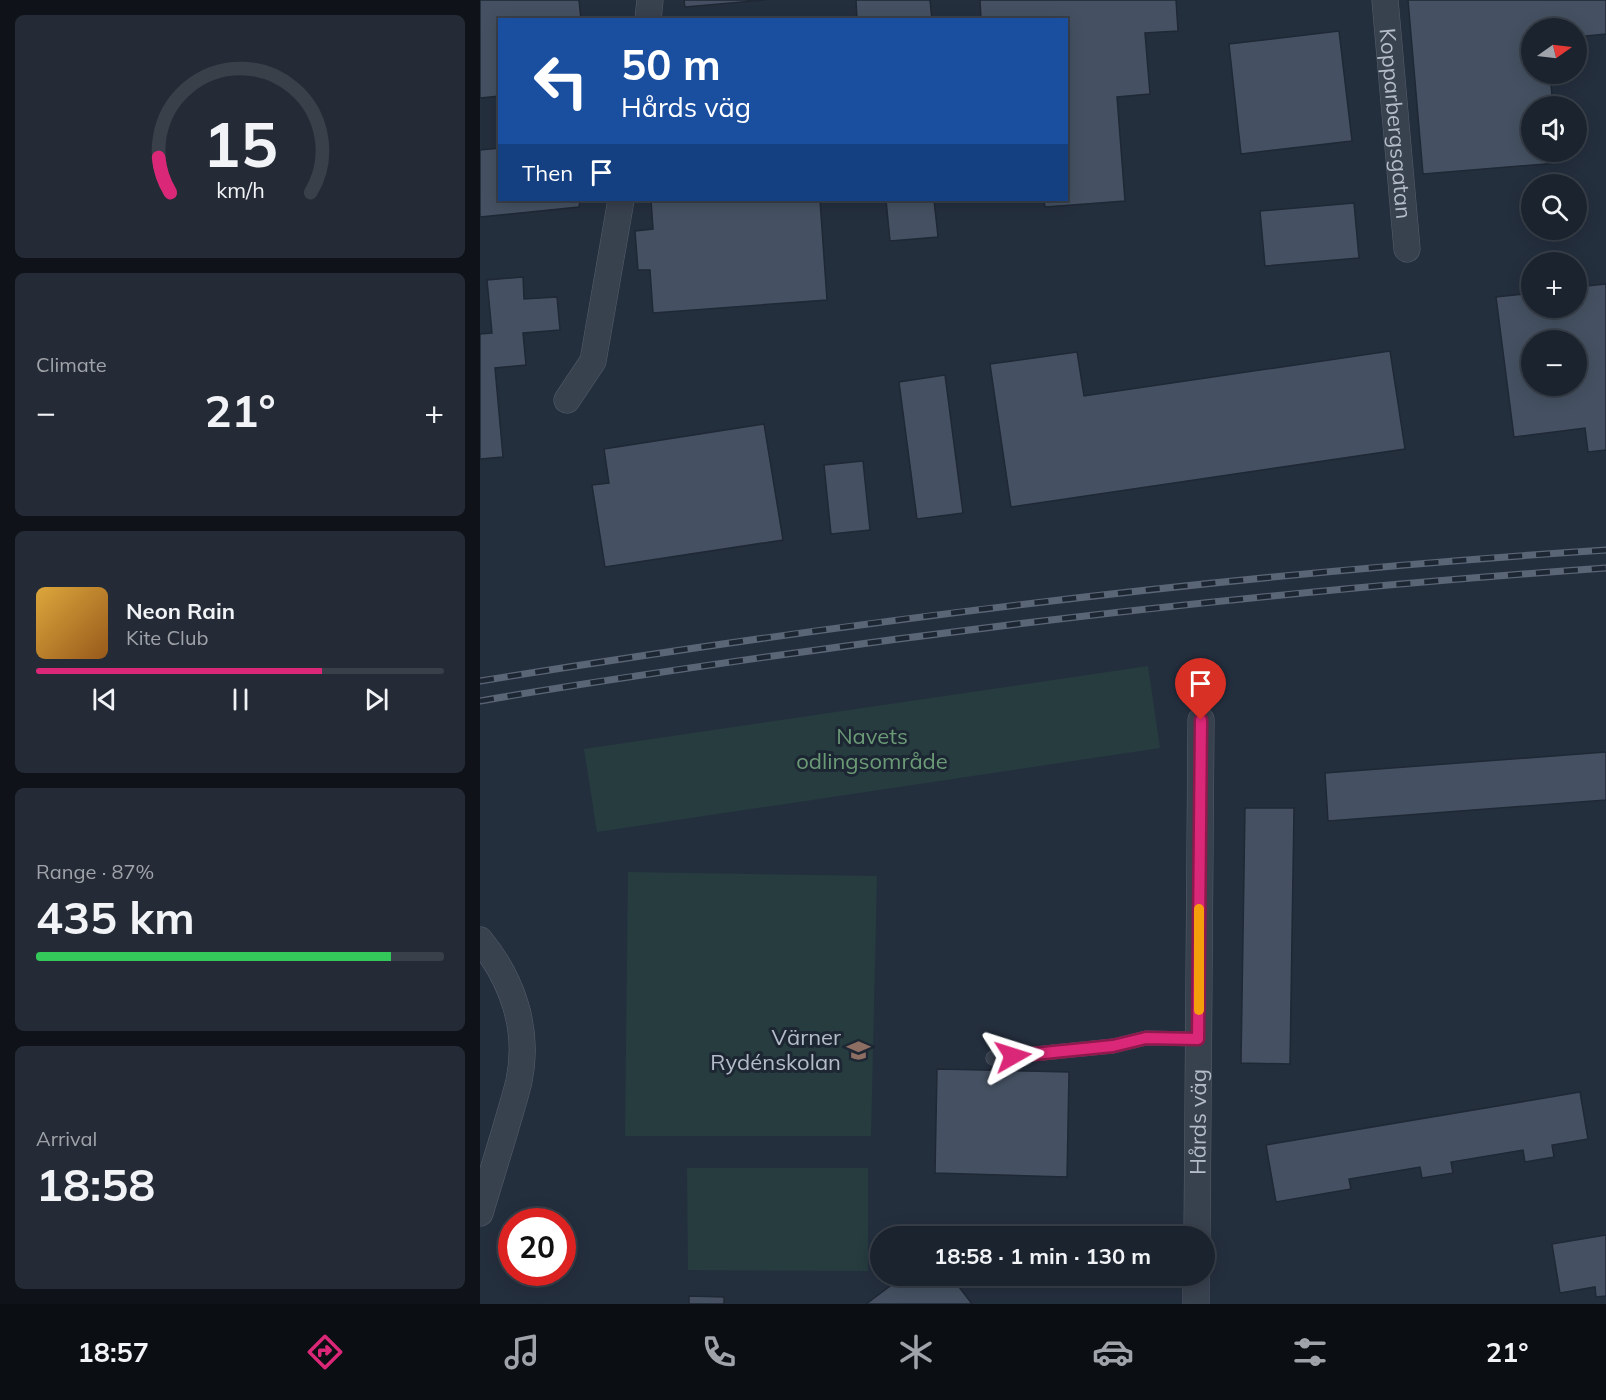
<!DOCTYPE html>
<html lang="en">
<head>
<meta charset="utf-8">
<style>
  body { margin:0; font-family:Mulish,sans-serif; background:#242b36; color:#f1f3f6; height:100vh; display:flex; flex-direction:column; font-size:22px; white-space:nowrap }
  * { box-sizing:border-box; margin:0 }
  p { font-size:20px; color:#a0a4aa }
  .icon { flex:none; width:33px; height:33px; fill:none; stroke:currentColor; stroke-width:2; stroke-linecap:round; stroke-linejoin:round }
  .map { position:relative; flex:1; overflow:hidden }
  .panel { display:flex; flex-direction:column; gap:15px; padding:15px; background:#0f1319; width:480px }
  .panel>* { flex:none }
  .top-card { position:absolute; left:18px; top:18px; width:570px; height:183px; border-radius:0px; box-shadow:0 3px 15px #0003,0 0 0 2px #39404a; background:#1a4fa0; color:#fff; overflow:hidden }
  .needle { width:39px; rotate:76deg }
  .controls { position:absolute; left:1041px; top:18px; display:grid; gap:12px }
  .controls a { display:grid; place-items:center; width:66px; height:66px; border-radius:50%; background:#1b232e; box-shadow:0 3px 15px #0003,0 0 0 2px #39404a; font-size:30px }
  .speed { position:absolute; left:18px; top:1208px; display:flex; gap:12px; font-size:30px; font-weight:700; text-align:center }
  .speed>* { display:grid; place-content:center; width:78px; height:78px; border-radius:50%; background:#1b232e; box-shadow:0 3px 15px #0003,0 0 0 2px #39404a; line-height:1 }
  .speed .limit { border:9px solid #d22; background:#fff; color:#111 }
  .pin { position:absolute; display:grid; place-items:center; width:51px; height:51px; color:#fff; margin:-62px -26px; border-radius:50% 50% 50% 0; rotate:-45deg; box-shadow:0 0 6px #0007 }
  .pin .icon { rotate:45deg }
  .me { position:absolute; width:66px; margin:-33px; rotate:84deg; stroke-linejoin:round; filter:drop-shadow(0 0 4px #0008) }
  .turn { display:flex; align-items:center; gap:21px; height:126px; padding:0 24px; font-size:27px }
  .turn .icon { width:78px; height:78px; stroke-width:2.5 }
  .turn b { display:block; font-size:42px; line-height:51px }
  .then { display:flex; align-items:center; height:57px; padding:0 24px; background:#0003; gap:12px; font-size:22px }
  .big { font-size:45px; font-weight:700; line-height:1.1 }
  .panel .card { flex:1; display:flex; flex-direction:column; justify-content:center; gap:9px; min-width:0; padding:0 21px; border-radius:9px; background:#242b36 }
  .panel .dial { align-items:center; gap:0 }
  .dial svg { height:156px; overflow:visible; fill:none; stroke:#39404a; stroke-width:7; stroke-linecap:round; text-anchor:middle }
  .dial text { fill:#f1f3f6; stroke:none }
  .song { display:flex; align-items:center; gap:18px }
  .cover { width:72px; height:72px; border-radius:9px; background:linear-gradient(135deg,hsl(40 70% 55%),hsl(30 70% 35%)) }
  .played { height:6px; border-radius:3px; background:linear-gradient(90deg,#db2777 70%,#39404a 70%) }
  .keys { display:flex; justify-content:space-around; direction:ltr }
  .heat { display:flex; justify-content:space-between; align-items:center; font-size:33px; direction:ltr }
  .charge { height:9px; border-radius:4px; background:linear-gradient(90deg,#34c759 87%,#39404a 0) }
  .trip { position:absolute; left:390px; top:1226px; width:345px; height:60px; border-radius:30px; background:#1b232e; box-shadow:0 3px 15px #0003,0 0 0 2px #39404a; font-weight:700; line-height:60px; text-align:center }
  .menu { display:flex; height:96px; justify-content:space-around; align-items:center; background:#0b0e12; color:#a0a4aa }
  .menu .icon { width:42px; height:42px }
  .menu .on { color:#db2777 }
  .menu b { font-size:27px; color:#f1f3f6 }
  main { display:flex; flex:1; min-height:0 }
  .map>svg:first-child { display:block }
</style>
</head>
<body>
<main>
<section class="panel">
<div class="card dial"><svg viewBox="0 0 100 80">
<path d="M14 69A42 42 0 1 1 86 69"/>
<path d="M14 69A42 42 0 0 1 8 51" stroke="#db2777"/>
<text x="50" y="56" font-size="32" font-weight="700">15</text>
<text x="50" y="72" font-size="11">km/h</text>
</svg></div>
<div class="card"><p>Climate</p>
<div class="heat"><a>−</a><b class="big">21°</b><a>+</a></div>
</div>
<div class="card">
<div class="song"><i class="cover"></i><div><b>Neon Rain</b><p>Kite Club</p></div></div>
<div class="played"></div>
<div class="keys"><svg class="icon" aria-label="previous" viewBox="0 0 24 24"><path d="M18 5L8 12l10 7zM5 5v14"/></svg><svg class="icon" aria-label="pause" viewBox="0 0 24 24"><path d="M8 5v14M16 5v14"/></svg><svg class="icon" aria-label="next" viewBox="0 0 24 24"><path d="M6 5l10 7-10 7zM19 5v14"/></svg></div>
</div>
<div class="card"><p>Range · 87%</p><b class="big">435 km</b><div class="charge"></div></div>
<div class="card"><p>Arrival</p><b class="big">18:58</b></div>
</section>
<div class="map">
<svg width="1126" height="1304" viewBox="0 0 1126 1304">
  <rect width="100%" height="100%" fill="#242f3e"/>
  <path fill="#263c3f" d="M 668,666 L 680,748 L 117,832 L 104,749 Z
    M 148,872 L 397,876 L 391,1136 L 145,1136 Z
    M 207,1168 L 388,1168 L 388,1271 L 208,1270 Z"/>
  <path fill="#455162" stroke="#1f2835" stroke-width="1.5" fill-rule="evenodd" d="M 0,0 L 99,0 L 101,20 L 20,20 L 20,96 L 0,98 Z
    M 204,0 L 285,0 L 205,7 Z
    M 376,0 L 450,0 L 452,20 L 377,20 Z
    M 500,0 L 696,0 L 698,31 L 665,33 L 670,94 L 637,97 L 645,201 L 565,207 L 564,200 L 586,200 L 586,20 L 501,20 Z
    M 928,0 L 1126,0 L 1126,34 L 1096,37 L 1096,28 L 1052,28 L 1052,74 L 1070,74 L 1073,106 L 1052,106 L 1052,152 L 1077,152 L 1078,163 L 943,174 Z
    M 859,31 L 872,141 L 761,154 L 749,44 Z
    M 20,148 L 20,200 L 100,200 L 99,207 L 0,217 L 0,150 Z
    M 171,200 L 340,200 L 347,300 L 173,313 L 170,270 L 158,270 L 155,231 L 173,229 Z
    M 406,200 L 454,200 L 458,237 L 410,241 Z
    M 874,203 L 879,258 L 785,266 L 780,211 Z
    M 43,277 L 44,299 L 77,297 L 80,330 L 43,333 L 46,365 L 15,368 L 23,457 L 0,459 L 0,334 L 12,333 L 7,280 Z
    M 1126,284 L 1126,450 L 1108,452 L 1105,428 L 1034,437 L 1016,297 L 1052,293 L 1052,308 L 1096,308 L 1096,287 ZM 1052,340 L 1096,340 L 1096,386 L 1052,386 Z
    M 910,351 L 925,449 L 531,507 L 510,364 L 597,352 L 604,396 Z
    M 465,375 L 483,513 L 437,519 L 419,382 Z
    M 284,424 L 303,540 L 125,567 L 112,485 L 129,483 L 124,449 Z
    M 383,461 L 390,530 L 351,534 L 344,465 Z
    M 1126,752 L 1126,800 L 848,821 L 845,773 Z
    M 765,808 L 814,808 L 810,1064 L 761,1063 Z
    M 457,1069 L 589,1072 L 587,1177 L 455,1173 Z
    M 1100,1092 L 1108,1139 L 1072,1145 L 1074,1157 L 1045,1162 L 1043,1150 L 971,1162 L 973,1173 L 942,1178 L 940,1167 L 869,1179 L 871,1189 L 796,1202 L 786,1145 Z
    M 1126,1235 L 1126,1296 L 1116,1297 L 1115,1287 L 1080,1293 L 1072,1244 Z
    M 425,1275 L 470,1275 L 492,1304 L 386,1304 Z
    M 209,1296 L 244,1297 L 244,1304 L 209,1304 Z"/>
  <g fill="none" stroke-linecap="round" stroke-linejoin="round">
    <defs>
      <path id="service" d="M 513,1058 L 633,1046 L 666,1038 L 718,1039"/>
      <g id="minor">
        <path id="s1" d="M 905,0 L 927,249"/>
        <path d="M 168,20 L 170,0"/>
        <path d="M 87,400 L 113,361 L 141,200"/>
        <path d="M 0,940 C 32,979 50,1029 39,1081 C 35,1098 29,1116 24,1134 C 16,1160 8,1186 0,1213"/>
        <path id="s2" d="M 717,1236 L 721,720"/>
        <path d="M 716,1304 L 716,1275"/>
      </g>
    </defs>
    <use href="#service" stroke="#565f6c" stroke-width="15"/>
    <use href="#minor" stroke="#565f6c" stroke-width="27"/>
    <use href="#service" stroke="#38414e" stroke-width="14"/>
    <use href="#minor" stroke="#38414e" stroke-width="26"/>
    <defs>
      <path id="rail" d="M 0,681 C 373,621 749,574 1126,550
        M 0,701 C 97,684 195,670 293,656 C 569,617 848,587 1126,568"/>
    </defs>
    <use href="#rail" stroke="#5a6575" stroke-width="7"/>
    <use href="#rail" stroke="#1d2633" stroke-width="4.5" stroke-dasharray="14" stroke-linecap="butt"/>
  </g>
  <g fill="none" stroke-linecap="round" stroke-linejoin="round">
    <defs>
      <path id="route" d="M 533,1056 L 633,1046 L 666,1038 L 718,1039 L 721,720"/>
    </defs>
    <use href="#route" stroke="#8e194d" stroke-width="15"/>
    <use href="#route" stroke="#db2777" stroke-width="10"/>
    <path stroke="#f59e0b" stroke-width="10" d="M 719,1010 L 719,909"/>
  </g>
  <defs>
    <symbol id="school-bare" viewBox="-9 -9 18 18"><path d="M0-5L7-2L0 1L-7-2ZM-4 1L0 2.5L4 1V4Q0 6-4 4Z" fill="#8d6e63" stroke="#1d2633" stroke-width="2.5" paint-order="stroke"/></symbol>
  </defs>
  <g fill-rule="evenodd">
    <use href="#school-bare" x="362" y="1034" width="33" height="33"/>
  </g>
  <g text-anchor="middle" stroke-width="6" stroke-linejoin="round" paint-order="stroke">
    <g font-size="22" fill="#b4bcc9" stroke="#1d2633">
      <text dy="8" stroke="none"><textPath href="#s1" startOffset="124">Kopparbergsgatan</textPath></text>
      <text dy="8" stroke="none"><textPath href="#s2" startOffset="114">Hårds väg</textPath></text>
    </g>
    <g font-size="22" fill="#6b9a76" stroke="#1d2633">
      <text x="392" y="744">Navets<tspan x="392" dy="25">odlingsområde</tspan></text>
    </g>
    <g font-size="22" fill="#b4bcc9" stroke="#1d2633" text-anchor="end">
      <text x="361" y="1045">Värner<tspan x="361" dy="25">Rydénskolan</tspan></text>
    </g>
  </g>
</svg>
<div class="controls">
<a><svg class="needle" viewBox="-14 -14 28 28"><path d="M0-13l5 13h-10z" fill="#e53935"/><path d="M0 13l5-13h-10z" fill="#a0a4aa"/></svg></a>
<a><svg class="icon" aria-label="sound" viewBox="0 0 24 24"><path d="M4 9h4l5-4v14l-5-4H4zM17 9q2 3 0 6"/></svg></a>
<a><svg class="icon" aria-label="search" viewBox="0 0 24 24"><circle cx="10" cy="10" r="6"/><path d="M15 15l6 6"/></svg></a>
<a>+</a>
<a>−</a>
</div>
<div class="speed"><div class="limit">20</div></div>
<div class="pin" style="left:721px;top:720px;background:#d93025"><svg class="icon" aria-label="arrive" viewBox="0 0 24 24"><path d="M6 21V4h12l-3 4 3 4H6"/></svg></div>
<svg class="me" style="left:533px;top:1056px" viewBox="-20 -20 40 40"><path d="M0-17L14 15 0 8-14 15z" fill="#db2777" stroke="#fff" stroke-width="4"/></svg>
<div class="trip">18:58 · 1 min · 130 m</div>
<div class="top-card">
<div class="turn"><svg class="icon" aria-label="left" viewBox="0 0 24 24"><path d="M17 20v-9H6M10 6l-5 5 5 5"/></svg><div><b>50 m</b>Hårds väg</div></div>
<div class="then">Then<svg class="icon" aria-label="arrive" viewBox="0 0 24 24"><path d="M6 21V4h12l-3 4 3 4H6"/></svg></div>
</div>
</div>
</main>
<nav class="menu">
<b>18:57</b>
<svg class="icon on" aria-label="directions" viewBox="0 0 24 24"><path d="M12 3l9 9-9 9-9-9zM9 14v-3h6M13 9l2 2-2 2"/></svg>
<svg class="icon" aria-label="music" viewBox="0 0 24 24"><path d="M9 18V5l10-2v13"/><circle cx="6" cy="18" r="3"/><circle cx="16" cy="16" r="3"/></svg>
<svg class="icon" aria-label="phone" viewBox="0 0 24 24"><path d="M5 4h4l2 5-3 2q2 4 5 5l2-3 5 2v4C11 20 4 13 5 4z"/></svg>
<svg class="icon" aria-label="climate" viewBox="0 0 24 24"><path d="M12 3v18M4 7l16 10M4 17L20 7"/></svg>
<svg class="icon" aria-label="car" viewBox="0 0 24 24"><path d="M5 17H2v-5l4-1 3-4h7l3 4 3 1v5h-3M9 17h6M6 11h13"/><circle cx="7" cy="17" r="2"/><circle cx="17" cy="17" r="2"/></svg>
<svg class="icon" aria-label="filters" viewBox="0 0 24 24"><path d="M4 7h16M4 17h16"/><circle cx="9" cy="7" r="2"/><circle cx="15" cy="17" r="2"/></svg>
<b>21°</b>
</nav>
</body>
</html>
